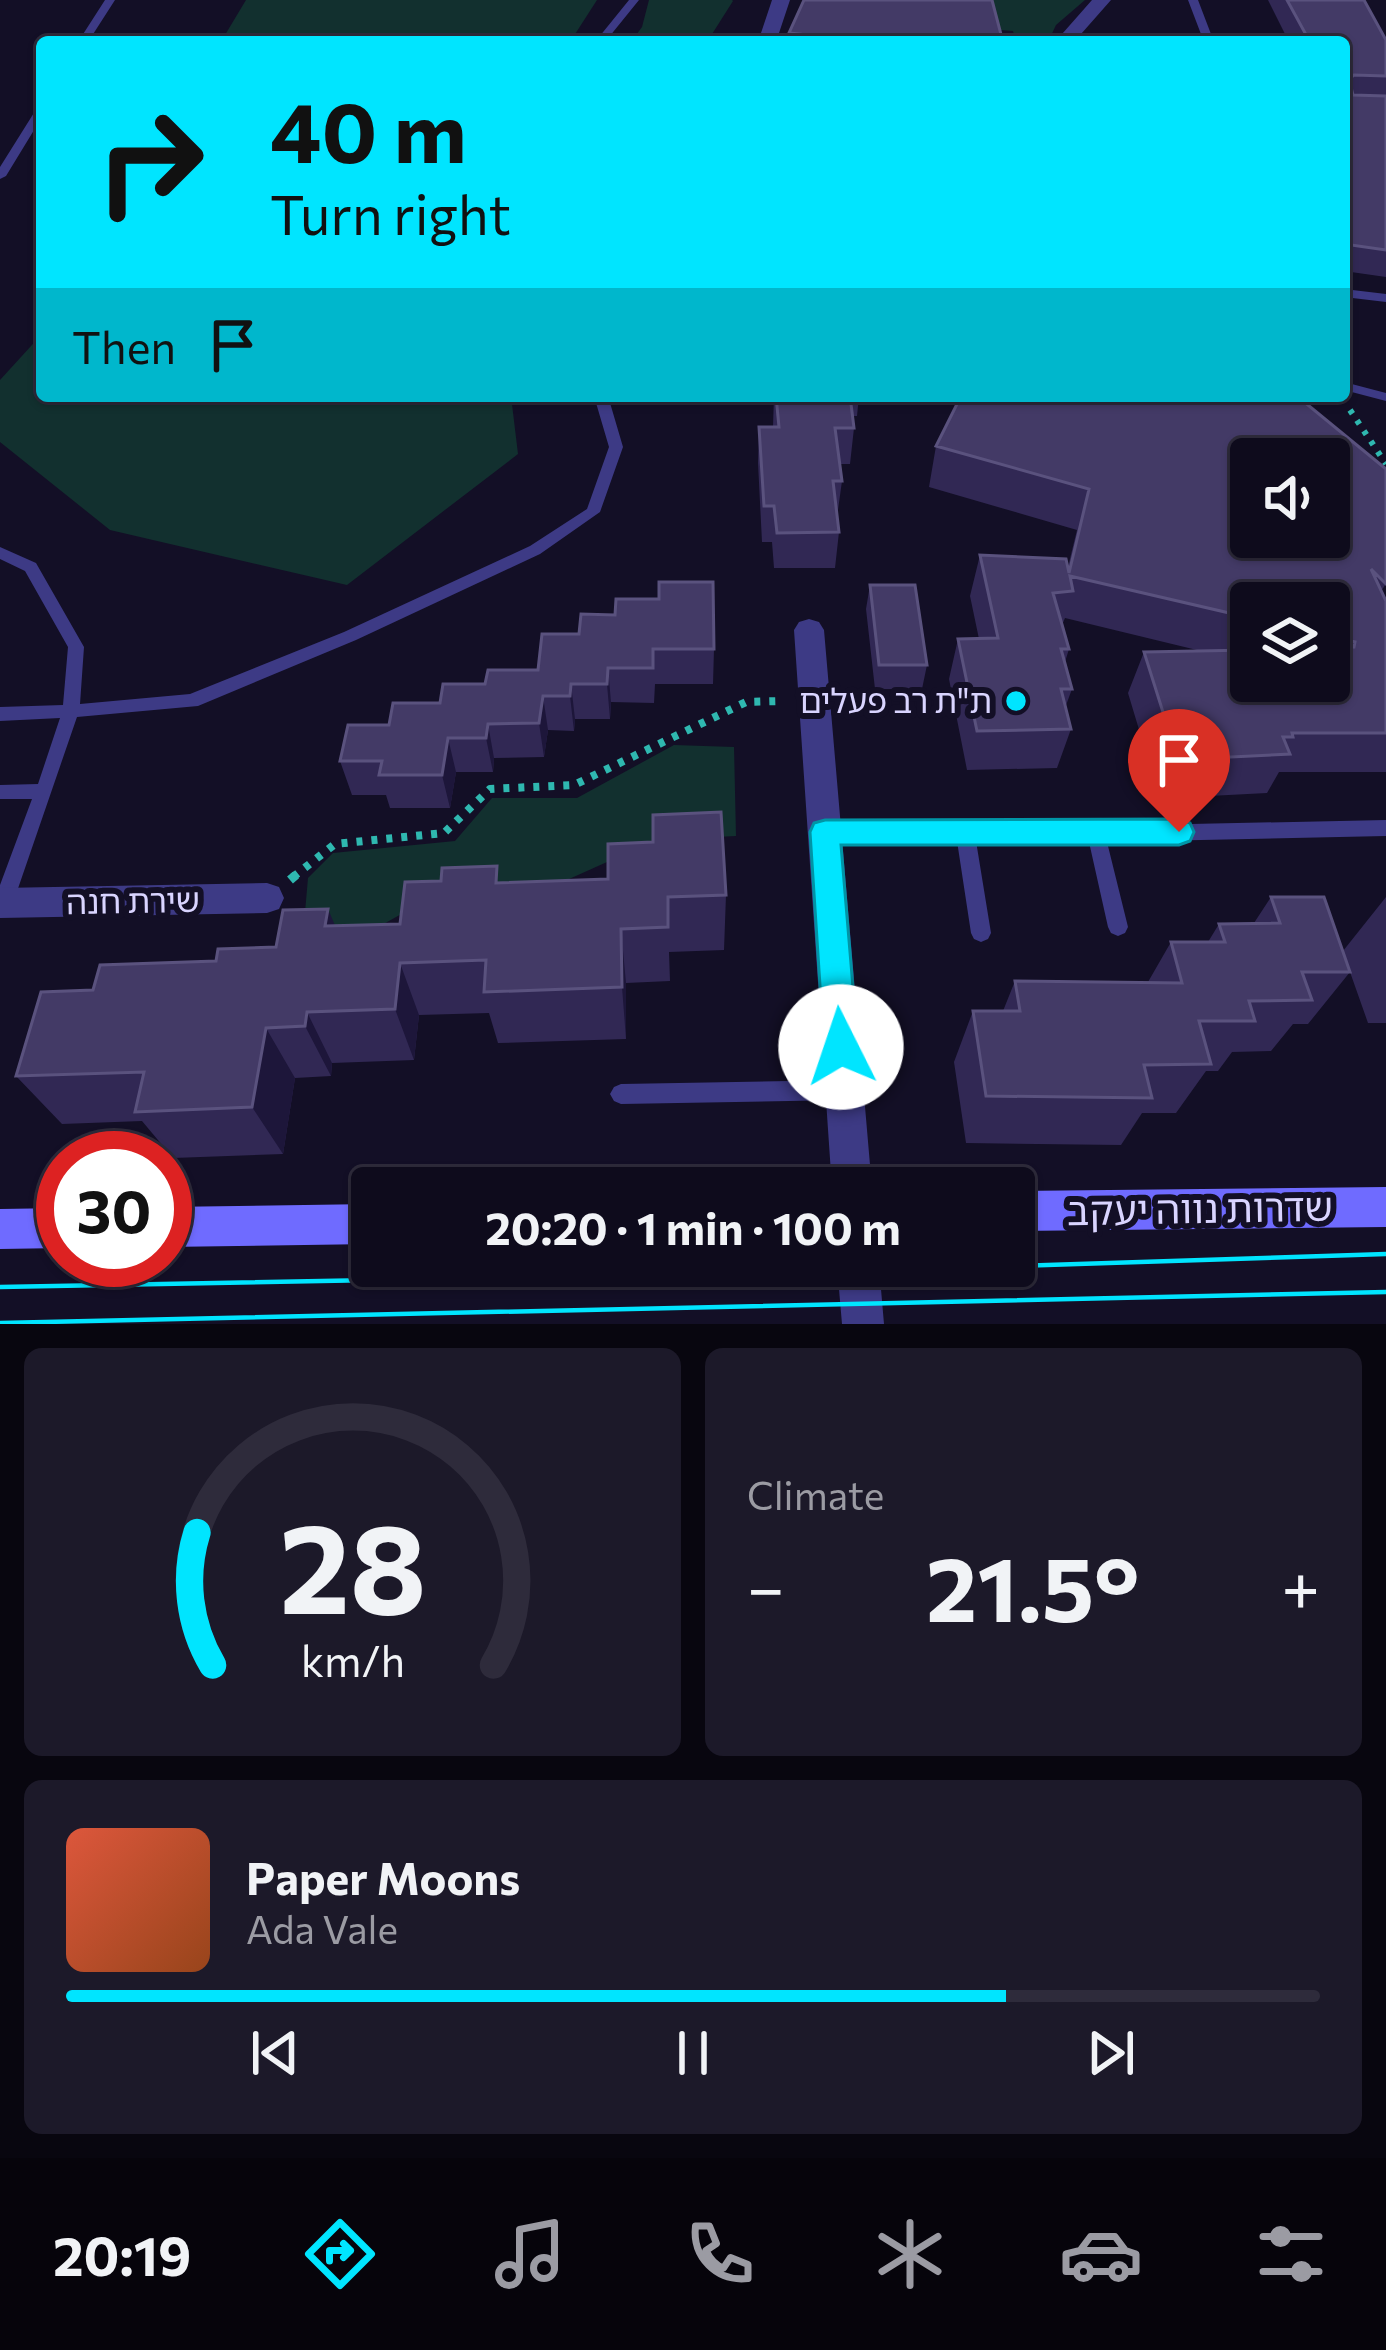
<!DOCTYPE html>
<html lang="en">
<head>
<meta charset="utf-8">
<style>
  body { margin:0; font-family:Commissioner,"Noto Sans Hebrew",sans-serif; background:#1c1929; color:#f1f3f6; height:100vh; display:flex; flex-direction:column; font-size:45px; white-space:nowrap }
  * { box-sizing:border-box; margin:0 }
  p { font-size:39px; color:#9b9ba3 }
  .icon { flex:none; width:66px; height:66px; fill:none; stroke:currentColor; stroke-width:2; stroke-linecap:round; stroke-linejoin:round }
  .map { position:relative; height:1324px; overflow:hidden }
  .side { display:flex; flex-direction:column; gap:24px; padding:24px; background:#08060f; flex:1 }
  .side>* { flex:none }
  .guide { position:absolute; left:36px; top:36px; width:1314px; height:366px; border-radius:12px; box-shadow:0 3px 9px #0004,0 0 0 3px #2e2b3b; background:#00e5ff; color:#111; overflow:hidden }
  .fabs { position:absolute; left:1230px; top:438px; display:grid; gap:24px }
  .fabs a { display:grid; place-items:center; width:120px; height:120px; border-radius:12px; background:#0e0b1c; box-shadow:0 3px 9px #0004,0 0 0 3px #2e2b3b; font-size:60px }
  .speed { position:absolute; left:36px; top:1131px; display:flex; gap:24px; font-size:60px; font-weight:700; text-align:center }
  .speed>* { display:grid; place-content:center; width:156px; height:156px; border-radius:50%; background:#0e0b1c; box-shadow:0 3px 9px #0004,0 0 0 3px #2e2b3b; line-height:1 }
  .speed .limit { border:18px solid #d22; background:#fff; color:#111 }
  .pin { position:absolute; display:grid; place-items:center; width:102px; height:102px; color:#fff; margin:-123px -51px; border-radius:50% 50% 50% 0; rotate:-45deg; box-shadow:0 0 12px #0007 }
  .pin .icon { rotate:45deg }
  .me { position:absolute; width:132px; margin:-66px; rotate:356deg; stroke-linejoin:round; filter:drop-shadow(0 0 9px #0008) }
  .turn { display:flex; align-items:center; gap:42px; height:252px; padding:0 36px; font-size:54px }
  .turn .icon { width:156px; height:156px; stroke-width:2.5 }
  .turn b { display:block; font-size:84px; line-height:102px }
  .then { display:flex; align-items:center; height:114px; padding:0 36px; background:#0003; gap:24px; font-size:45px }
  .big { font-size:90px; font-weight:700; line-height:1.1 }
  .side .card { flex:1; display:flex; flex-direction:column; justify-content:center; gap:18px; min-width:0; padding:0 42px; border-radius:18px; background:#1c1929 }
  .side .dial { align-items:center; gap:0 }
  .dial svg { height:312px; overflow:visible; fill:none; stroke:#2e2b3b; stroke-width:7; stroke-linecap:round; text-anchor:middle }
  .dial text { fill:#f1f3f6; stroke:none }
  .song { display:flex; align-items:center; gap:36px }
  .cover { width:144px; height:144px; border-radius:18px; background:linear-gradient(135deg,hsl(10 70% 55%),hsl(20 70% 35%)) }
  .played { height:12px; border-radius:6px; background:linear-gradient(90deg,#00e5ff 75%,#2e2b3b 75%) }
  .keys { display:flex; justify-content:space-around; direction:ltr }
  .heat { display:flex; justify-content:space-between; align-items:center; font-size:66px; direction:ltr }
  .side .tiles { flex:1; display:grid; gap:24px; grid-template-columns:1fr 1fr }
  .card:last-child { grid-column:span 2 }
  .trip { position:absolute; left:351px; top:1167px; width:684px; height:120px; border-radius:12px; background:#0e0b1c; box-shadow:0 3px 9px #0004,0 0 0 3px #2e2b3b; font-weight:700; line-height:120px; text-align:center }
  .tabs { display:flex; height:192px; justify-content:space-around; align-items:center; background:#06040b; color:#9b9ba3 }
  .tabs .icon { width:84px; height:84px }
  .tabs .active { color:#00e5ff }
  .tabs b { font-size:54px; color:#f1f3f6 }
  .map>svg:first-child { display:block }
</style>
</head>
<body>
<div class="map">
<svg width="1386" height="1324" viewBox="0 0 1386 1324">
  <rect width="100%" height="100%" fill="#130f26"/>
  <path fill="#12302f" d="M 246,0 L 597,0 L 570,42 L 287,42 L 290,34 L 225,35 Z
    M 649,0 L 732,0 L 733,1 L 707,42 L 631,42 L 642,27 Z
    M 984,0 L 1085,0 L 1056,25 L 1048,42 L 1016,42 L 1013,31 L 988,29 Z
    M 42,334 L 42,396 L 511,396 L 518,454 L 347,585 L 110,530 L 0,442 L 0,380 Z
    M 674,745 L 734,747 L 736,836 L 656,840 L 529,897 L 414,907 L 346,945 L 301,958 L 308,878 L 333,853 L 455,841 L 492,798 L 577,798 Z"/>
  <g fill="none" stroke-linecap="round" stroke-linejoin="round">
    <path stroke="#2fb8b0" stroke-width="6" stroke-dasharray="4.5 8" stroke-linecap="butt" d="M 1350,410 L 1386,464"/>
    <path stroke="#2fb8b0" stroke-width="8" stroke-dasharray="6 9" stroke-linecap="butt" d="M 293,877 L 335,844 L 444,833 L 490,789 L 574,785 L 746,702 L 783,701"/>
    <path stroke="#2fb8b0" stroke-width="9" stroke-dasharray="8 12" stroke-linecap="butt" d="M 290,880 L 297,874"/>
    <path fill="#3d3a85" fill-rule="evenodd" d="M 105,0 L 115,0 L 88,42 L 78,42 Z
      M 629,0 L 639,0 L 605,42 L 595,42 Z
      M 1188,0 L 1198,0 L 1214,42 L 1204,42 Z
      M 42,105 L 42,117 L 6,176 L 0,179 L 0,167 L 37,108 Z
      M 1344,289 L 1386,294 L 1386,302 L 1344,297 Z
      M 1344,382 L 1386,393 L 1386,401 L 1344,390 Z
      M 594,396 L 608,396 L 623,447 L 600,512 L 540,554 L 356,640 L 198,706 L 77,717 L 13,903 L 10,909 L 0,910 L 0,885 L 32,799 L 0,799 L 0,785 L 38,784 L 60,718 L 0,721 L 0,707 L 63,705 L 68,647 L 25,571 L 0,559 L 0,547 L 36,563 L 84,647 L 80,704 L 190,694 L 344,632 L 530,546 L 587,509 L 609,447 Z
      M 1386,820 L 1386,836 L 1107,842 L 1128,927 L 1125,933 L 1118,936 L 1111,933 L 1108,927 L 1089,842 L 976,841 L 991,933 L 988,939 L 981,942 L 974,939 L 971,933 L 957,841 L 825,841 L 819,838 L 816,833 L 819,828 L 825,825 L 1096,826 Z
      M 843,1080 L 850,1083 L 853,1090 L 850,1097 L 843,1100 L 621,1104 L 614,1101 L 610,1094 L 614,1087 L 621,1084 Z"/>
    <path fill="#3d3a85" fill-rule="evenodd" d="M 772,0 L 790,0 L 776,42 L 758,42 Z
      M 1092,0 L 1111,0 L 1074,42 L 1055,42 Z
      M 809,619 L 819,622 L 824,630 L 872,1188 L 832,1188 L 794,630 L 799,622 Z
      M 267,883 L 279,887 L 284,898 L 279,909 L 267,913 L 0,918 L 0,888 Z
      M 837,1266 L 879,1266 L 884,1324 L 842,1324 Z"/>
    <path fill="#6f6bff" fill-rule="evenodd" d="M 1386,1187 L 1386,1227 L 1014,1231 L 1014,1191 Z
      M 372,1204 L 372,1244 L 165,1247 L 165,1207 Z
      M 63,1208 L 63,1248 L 0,1249 L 0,1209 Z"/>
    <path stroke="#00e5ff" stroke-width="4.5" d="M 0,1287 L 859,1271 L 1386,1254
      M 0,1323 L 1386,1292"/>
  </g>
  <path fill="#312854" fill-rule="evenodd" d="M 1268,0 L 1364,0 L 1386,40 L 1386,277 L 1344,271 L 1344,42 L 1289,42 Z
    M 789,33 L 1003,42 L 788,42 Z
    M 774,396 L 859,396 L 857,416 L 853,416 L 854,428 L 850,464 L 840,464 L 842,481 L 837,517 L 839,532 L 835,568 L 774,568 L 772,542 L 762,542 L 758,463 L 759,427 L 773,427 Z
    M 1297,396 L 1386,584 L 1381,591 L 1386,601 L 1386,772 L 1279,772 L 1267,793 L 1171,798 L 1167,786 L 1156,786 L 1128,693 L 1144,652 L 1201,651 L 1065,618 L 1062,625 L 1069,649 L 1065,662 L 1072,689 L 1065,708 L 1071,729 L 1057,768 L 967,770 L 949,679 L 958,639 L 979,639 L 970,596 L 980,555 L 1068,567 L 1077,530 L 929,487 L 936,446 ZM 1251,603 L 1329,603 L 1329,681 L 1251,681 Z
    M 870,585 L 927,665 L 922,689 L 875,689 L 866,609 Z
    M 615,615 L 714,649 L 713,684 L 655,684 L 654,703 L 611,702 L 610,719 L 575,719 L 574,731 L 548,730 L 544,757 L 494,758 L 493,772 L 456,772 L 450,808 L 390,808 L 386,795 L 352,795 L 340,761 L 389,725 L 485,684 L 538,670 L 579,634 Z
    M 500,883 L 726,895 L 724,950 L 669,952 L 670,981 L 626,983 L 626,1039 L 498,1043 L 489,1013 L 419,1015 L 414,1060 L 332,1063 L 331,1076 L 295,1078 L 283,1154 L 173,1158 L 142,1121 L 62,1124 L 16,1076 L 93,990 L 276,947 L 335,926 L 400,924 Z
    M 1271,897 L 1343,951 L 1386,897 L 1386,1023 L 1368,1023 L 1350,972 L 1308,1024 L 1293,1024 L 1271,1051 L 1232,1052 L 1218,1071 L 1206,1071 L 1176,1113 L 1142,1113 L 1121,1145 L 966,1143 L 954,1062 L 973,1011 L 1003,1011 L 1015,981 L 1148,982 L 1171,942 L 1208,942 L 1219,924 L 1254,923 Z"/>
  <path fill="#1d163a" d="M 608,668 L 611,702 L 610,719 L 607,684 Z
    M 571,684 L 575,719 L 574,731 L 570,696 Z
    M 543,696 L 548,730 L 544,757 L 539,723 Z
    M 488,724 L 494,758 L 493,772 L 486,738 Z
    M 448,738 L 456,772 L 450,808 L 442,775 Z
    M 328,909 L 351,963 L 325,926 Z
    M 621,929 L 626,983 L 626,1039 L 622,987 Z
    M 400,963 L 419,1015 L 414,1060 L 395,1009 Z
    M 307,1012 L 332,1063 L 331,1076 L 305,1026 Z
    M 266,1028 L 295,1078 L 283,1154 L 252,1107 Z"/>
  <path fill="#433a66" stroke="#5a527e" stroke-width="3" fill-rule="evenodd" d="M 804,0 L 992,0 L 1003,42 L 798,42 L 800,34 L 789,33 Z
    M 1287,0 L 1364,0 L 1386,40 L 1386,76 L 1354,75 L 1349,79 L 1353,95 L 1386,96 L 1386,250 L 1344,244 L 1344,42 L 1310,42 Z
    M 776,396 L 850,396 L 854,428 L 835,428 L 842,481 L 833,481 L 839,532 L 777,533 L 774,506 L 764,506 L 759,427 L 779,427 Z
    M 961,396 L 1297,396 L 1386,469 L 1386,584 L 1371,569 L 1386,601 L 1386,733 L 1292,733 L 1293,737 L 1283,737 L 1290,754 L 1190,759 L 1186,747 L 1174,747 L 1144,652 L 1251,650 L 1251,681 L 1329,681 L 1329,648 L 1354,647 L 1355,642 L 1329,636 L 1329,603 L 1251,603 L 1251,618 L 1070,576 L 1073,591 L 1053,593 L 1069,649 L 1061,649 L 1072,689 L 1061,689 L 1071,729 L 977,731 L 958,639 L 998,638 L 980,555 L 1066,559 L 1069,573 L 1089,489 L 936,446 ZM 1251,459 L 1329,459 L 1329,537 L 1251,537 Z
    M 659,582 L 713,582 L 714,649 L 653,649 L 653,668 L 608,668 L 607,684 L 571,684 L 570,696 L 543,696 L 539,723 L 488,724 L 486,738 L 448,738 L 442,775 L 379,775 L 382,761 L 340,761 L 348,725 L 389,725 L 393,703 L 440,703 L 443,684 L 485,684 L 488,670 L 538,670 L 542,634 L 579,634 L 581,614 L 615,615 L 616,599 L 659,599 Z
    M 870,585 L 915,585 L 927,665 L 879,665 Z
    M 721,812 L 726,895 L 668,897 L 668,927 L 621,929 L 622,987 L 484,992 L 486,960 L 400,963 L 395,1009 L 307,1012 L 305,1026 L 266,1028 L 252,1107 L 135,1112 L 144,1072 L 16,1076 L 41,992 L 93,990 L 100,965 L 216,961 L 218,949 L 276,947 L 283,910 L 328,909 L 325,926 L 400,924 L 405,882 L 441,881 L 442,868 L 497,866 L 496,883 L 608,879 L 608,844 L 653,842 L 653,815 Z
    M 1271,897 L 1324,897 L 1350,972 L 1302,972 L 1312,1000 L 1249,1001 L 1255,1021 L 1199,1021 L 1211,1064 L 1144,1065 L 1152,1098 L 986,1096 L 973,1011 L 1020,1011 L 1015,981 L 1182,983 L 1171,942 L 1225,942 L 1219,924 L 1280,923 Z"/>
  <path fill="#00e5ff" stroke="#0095a6" stroke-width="3" d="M 1179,819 L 1190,823 L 1194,832 L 1190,841 L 1179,845 L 841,845 L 858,1047 L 853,1058 L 841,1063 L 829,1058 L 824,1047 L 810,832 L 814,823 L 825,820 Z"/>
  <circle fill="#00e5ff" stroke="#130f26" stroke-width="4.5" cx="1016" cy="701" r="12"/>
  <g text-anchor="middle" stroke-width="12" stroke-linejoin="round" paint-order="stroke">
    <g font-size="33" fill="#d9d4ff" stroke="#130f26" text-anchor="end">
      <text x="992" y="713">ת"ת רב פעלים</text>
    </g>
    <g font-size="33" fill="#d9d4ff" stroke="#130f26">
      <text transform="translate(133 901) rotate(-1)" y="12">שירת חנה</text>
    </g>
    <g font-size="39" fill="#d9d4ff" stroke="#130f26">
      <text transform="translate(1200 1209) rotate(-1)" y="14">שדרות נווה יעקב</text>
    </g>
  </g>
</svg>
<div class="fabs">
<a><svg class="icon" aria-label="sound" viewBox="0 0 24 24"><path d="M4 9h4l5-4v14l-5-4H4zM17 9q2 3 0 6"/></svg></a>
<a><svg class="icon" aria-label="layers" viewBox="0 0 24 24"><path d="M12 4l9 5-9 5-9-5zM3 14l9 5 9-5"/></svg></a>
</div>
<div class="speed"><div class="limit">30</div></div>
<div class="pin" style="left:1179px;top:832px;background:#d93025"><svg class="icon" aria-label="arrive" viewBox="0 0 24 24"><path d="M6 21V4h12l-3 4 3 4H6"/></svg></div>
<svg class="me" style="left:841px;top:1047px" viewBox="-20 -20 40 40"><circle r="19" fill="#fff"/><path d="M0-13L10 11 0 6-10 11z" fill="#00e5ff"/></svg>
<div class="trip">20:20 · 1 min · 100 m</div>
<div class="guide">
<div class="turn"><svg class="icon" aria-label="right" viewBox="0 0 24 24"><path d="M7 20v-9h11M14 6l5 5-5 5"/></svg><div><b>40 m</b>Turn right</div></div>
<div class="then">Then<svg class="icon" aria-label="arrive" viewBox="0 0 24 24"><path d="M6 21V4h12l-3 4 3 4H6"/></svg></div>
</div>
</div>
<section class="side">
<div class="tiles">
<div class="card dial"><svg viewBox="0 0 100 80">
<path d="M14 69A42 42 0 1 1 86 69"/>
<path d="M14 69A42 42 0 0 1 10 35" stroke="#00e5ff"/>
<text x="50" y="56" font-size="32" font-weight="700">28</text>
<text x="50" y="72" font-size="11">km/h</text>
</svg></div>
<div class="card"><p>Climate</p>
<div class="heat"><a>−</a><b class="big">21.5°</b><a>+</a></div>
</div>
<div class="card">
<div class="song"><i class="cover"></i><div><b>Paper Moons</b><p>Ada Vale</p></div></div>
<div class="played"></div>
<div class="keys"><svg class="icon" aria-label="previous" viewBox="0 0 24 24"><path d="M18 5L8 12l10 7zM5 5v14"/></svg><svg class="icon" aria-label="pause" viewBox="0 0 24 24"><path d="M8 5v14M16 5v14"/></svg><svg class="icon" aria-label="next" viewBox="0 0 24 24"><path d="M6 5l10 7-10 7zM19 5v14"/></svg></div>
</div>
</div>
</section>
<nav class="tabs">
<b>20:19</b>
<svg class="icon active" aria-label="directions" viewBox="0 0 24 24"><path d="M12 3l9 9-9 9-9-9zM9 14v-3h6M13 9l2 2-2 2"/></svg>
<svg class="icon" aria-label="music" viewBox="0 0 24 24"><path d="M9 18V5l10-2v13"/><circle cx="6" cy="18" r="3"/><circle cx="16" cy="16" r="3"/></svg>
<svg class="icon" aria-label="phone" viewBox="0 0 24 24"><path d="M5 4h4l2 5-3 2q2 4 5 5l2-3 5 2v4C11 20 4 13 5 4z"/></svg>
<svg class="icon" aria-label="climate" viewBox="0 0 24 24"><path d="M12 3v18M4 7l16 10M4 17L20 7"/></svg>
<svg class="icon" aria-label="car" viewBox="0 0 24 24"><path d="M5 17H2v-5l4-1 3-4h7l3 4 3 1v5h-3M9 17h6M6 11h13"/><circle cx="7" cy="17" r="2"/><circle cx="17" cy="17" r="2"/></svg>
<svg class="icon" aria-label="filters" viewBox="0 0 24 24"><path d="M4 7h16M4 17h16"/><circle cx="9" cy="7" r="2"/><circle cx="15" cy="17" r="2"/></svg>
</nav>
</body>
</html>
